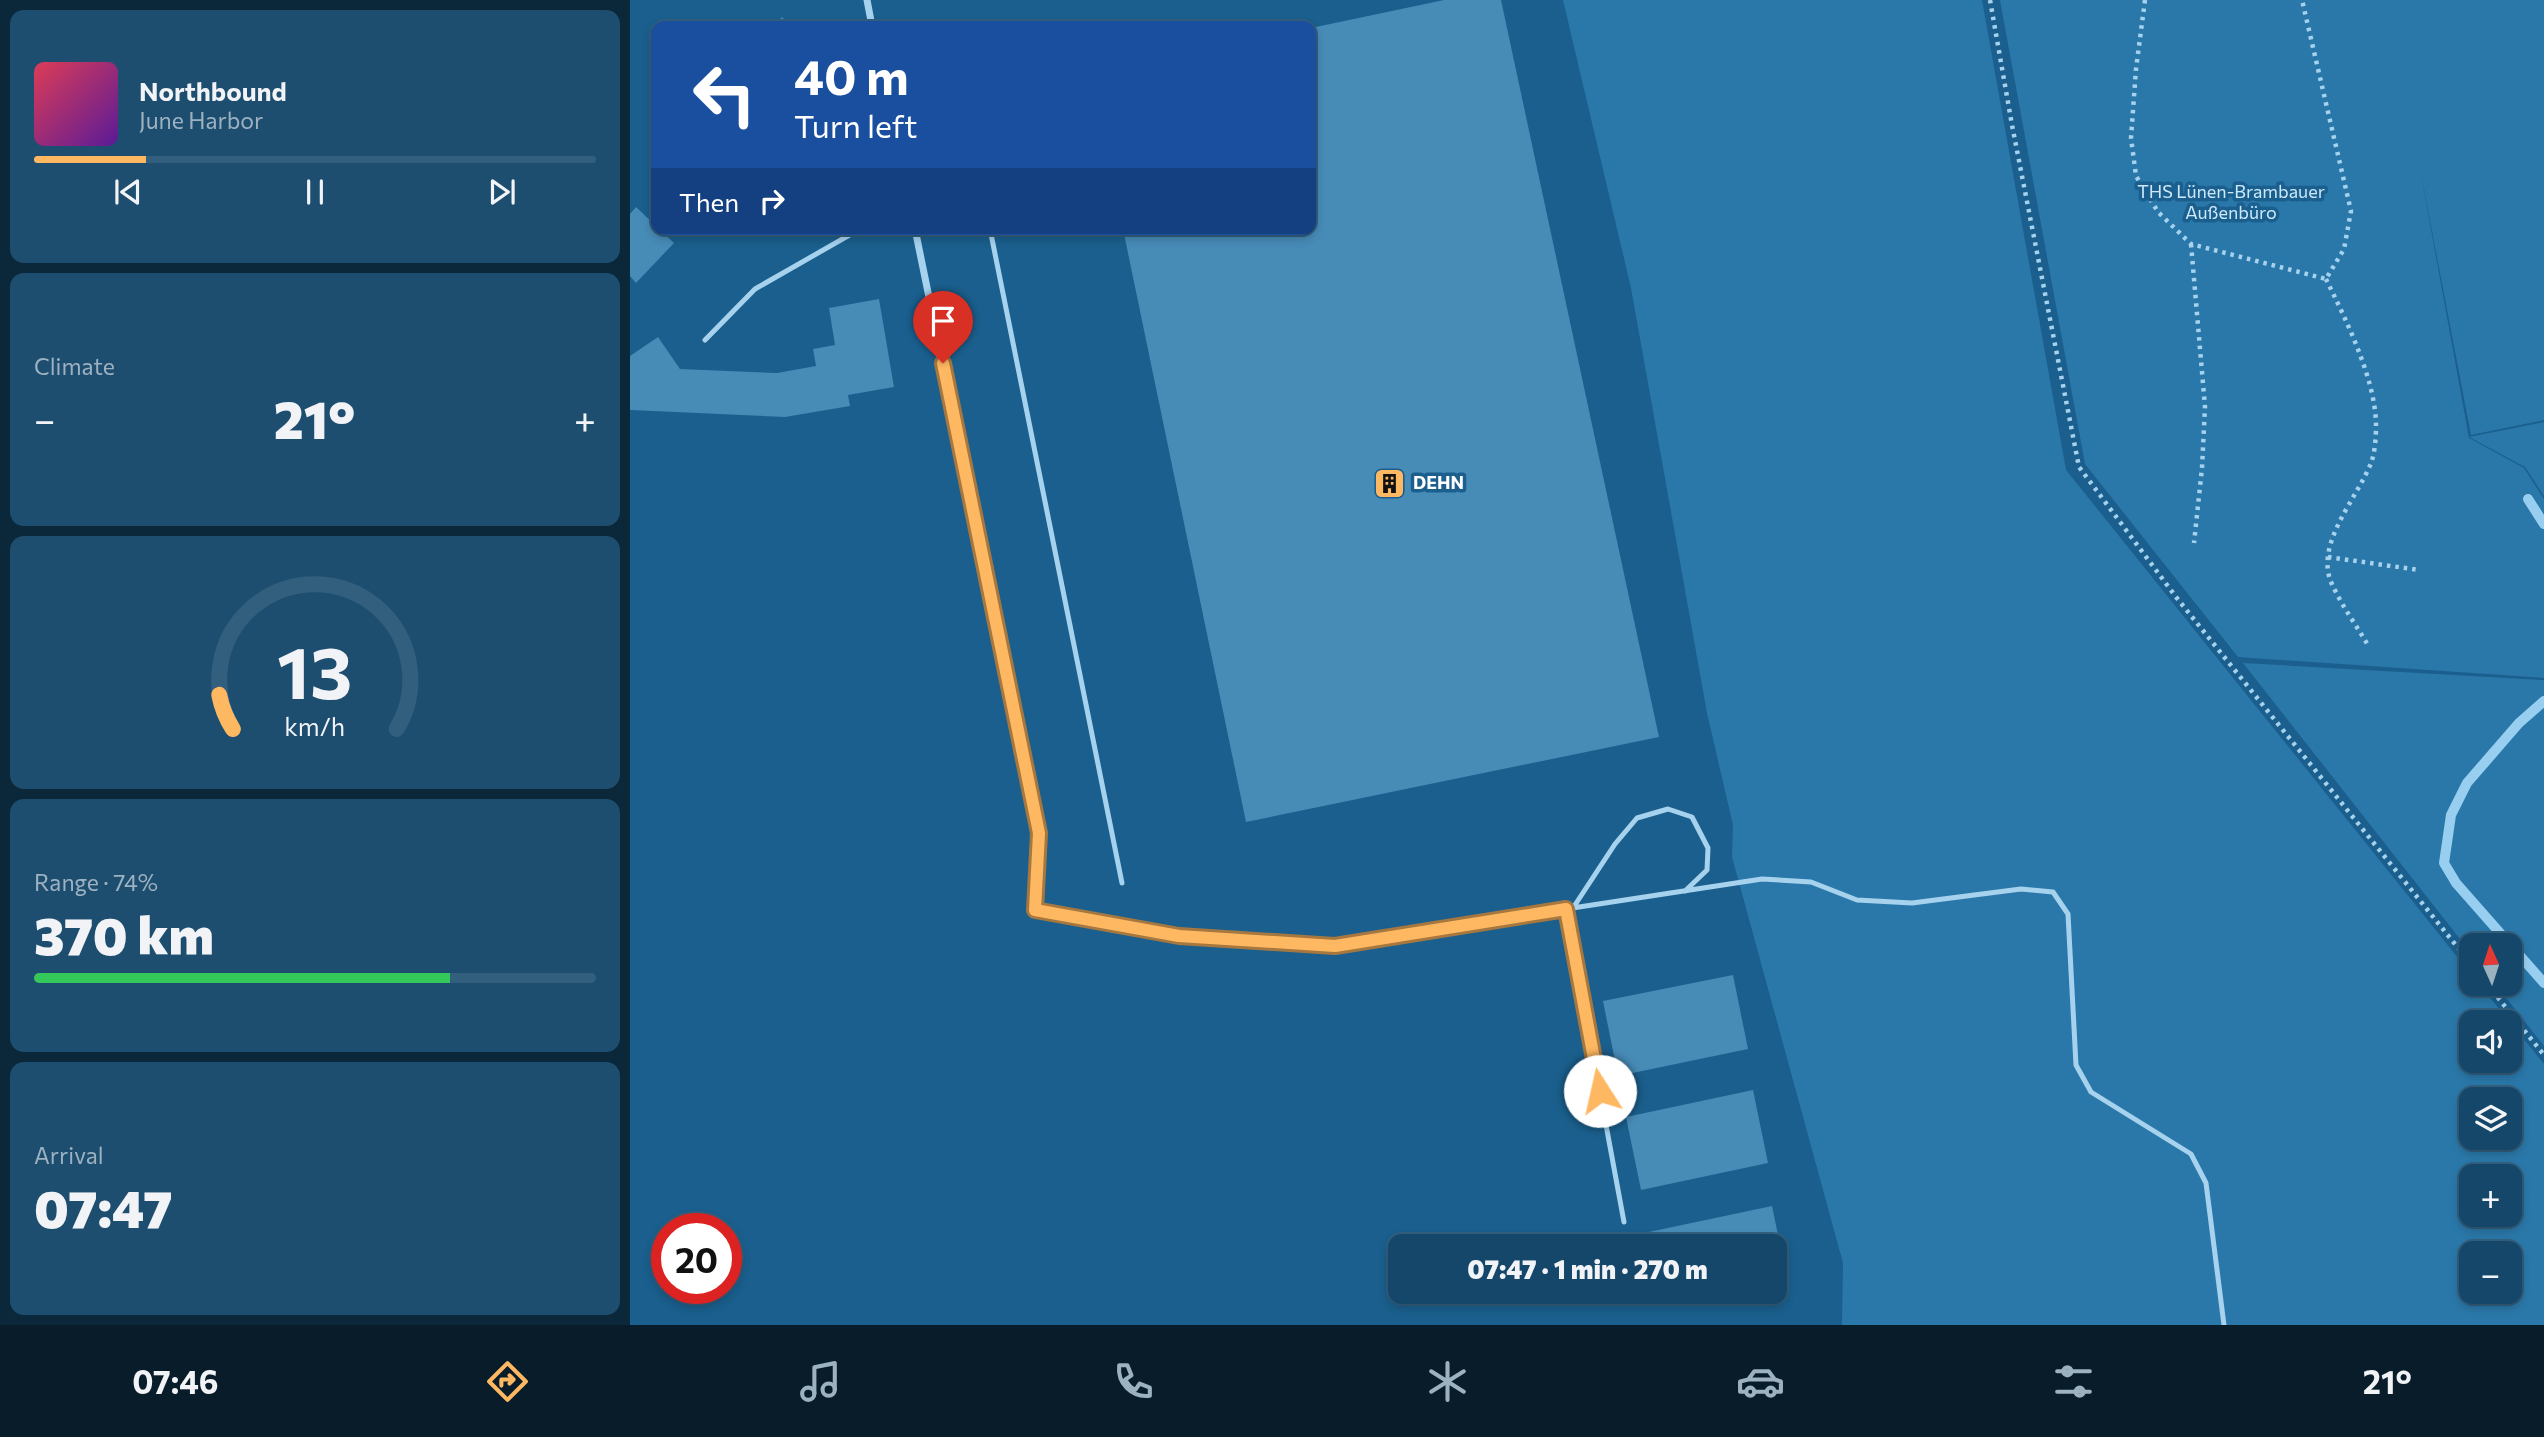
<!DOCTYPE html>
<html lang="en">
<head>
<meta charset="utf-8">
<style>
  body { margin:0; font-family:Commissioner,sans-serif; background:#1d4e70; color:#f1f3f6; height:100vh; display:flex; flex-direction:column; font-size:26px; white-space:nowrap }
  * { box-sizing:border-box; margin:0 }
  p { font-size:23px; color:#9db2c1 }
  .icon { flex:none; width:38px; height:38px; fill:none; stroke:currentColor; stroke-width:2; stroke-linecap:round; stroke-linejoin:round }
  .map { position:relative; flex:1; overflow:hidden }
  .sheet { display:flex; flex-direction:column; gap:10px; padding:10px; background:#0b273a; width:630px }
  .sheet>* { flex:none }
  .top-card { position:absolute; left:21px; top:21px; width:665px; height:214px; border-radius:14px; box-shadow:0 4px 10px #0003,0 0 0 2px #335f7e; background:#1a4fa0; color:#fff; overflow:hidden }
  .needle { width:46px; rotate:357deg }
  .tools { position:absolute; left:1829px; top:933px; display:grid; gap:14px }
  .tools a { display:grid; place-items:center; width:63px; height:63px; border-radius:14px; background:#14476a; box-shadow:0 4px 10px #0003,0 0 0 2px #335f7e; font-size:35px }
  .speed { position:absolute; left:21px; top:1213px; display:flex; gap:14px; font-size:35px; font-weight:700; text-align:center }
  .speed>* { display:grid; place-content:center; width:91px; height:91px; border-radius:50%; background:#14476a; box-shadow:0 4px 10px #0003,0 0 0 2px #335f7e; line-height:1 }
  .speed .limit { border:10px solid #d22; background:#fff; color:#111 }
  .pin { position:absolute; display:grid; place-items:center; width:60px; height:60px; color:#fff; margin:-72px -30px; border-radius:50% 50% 50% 0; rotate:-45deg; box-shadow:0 0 7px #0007 }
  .pin .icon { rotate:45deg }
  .me { position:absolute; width:77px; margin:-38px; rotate:350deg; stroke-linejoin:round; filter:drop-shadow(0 0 5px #0008) }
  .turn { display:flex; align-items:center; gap:24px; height:147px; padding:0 28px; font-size:32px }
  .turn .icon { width:91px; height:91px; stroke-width:2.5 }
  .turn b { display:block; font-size:49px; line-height:60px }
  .then { display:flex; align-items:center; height:66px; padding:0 28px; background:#0003; gap:14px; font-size:26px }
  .big { font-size:52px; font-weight:800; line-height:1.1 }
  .sheet .tile { flex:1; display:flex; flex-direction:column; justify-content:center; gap:10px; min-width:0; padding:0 24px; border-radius:14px; background:#1d4e70 }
  .sheet .dial { align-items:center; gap:0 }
  .dial svg { height:182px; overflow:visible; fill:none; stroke:#335f7e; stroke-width:7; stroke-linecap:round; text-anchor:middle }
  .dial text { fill:#f1f3f6; stroke:none }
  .song { display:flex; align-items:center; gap:21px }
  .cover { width:84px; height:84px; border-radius:10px; background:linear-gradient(135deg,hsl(350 70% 55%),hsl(270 70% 35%)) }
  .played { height:7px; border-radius:4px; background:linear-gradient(90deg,#ffb862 20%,#335f7e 20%) }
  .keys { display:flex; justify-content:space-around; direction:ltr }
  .heat { display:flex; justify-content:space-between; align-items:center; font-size:38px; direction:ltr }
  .charge { height:10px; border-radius:5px; background:linear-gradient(90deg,#34c759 74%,#335f7e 0) }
  .trip { position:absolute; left:758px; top:1234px; width:399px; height:70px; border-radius:14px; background:#14476a; box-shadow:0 4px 10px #0003,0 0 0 2px #335f7e; font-weight:800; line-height:70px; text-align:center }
  .tabs { display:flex; height:112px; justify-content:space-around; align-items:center; background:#081c2a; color:#9db2c1 }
  .tabs .icon { width:49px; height:49px }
  .tabs .selected { color:#ffb862 }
  .tabs b { font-size:32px; color:#f1f3f6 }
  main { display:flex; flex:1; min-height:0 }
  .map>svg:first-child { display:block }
</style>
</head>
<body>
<main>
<section class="sheet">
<div class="tile">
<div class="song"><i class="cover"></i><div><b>Northbound</b><p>June Harbor</p></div></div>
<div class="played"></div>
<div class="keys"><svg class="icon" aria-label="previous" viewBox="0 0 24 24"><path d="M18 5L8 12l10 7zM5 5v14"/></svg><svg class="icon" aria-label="pause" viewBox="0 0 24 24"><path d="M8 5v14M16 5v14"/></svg><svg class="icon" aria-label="next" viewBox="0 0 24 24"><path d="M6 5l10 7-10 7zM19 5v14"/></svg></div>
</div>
<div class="tile"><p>Climate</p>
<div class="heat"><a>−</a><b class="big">21°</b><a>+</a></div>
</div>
<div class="tile dial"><svg viewBox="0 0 100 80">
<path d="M14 69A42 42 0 1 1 86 69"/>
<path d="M14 69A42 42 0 0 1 8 54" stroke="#ffb862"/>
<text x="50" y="56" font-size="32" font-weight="700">13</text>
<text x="50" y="72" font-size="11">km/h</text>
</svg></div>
<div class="tile"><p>Range · 74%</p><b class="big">370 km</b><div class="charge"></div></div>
<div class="tile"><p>Arrival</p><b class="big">07:47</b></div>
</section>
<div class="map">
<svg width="1914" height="1325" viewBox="0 0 1914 1325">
  <rect width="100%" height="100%" fill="#1a5f8d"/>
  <path fill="#2a78a9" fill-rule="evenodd" d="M 933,0 L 1352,0 L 1436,470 L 1841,974 L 1841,984 L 1849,984 L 1914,1064 L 1914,1325 L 1212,1325 L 1213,1263 L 1102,857 L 1103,825 L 1077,713 L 1001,288 ZM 1841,1022 L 1880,1022 L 1880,1060 L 1841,1060 ZM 1841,1099 L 1880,1099 L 1880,1138 L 1841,1138 ZM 1841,1176 L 1880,1176 L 1880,1214 L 1841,1214 ZM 1841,1253 L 1880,1253 L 1880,1292 L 1841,1292 Z
    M 1370,0 L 1914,0 L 1914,420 L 1841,435 L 1789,163 L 1839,438 L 1894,468 L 1914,499 L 1914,678 L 1608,657 L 1455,464 Z
    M 1914,422 L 1914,496 L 1895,467 L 1839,437 Z
    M 1613,663 L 1914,680 L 1914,1046 L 1865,984 L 1880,984 L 1880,945 L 1841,945 L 1841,953 Z"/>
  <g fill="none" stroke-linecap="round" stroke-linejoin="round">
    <path stroke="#98cff0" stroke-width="10" d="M 1898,499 L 1914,524
      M 1914,701 L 1889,723 L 1837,783 L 1821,815 L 1814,863 L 1826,883 L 1914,983"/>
  </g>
  <path fill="#478bb7" d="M 814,0 L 871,0 L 1029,737 L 616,822 L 493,229 L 681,229 L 681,28 Z
    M 152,17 L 161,26 L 143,26 Z
    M 6,207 L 26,226 L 26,229 L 29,229 L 44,243 L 6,283 L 0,276 L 0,214 Z
    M 249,299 L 264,387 L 218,395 L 220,406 L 155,417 L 0,410 L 0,356 L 28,337 L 50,369 L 147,373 L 186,366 L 183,349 L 205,345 L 199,308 Z
    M 1103,975 L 1118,1049 L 988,1076 L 973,1001 Z
    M 1123,1090 L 1138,1163 L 1011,1190 L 996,1117 Z
    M 1142,1206 L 1157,1278 L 1144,1281 L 1144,1246 L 1017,1246 L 1014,1233 Z
    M 1026,1292 L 1088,1292 L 1088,1293 L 1029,1305 Z"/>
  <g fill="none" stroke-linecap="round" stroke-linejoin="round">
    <path stroke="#a6d2ee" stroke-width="4.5" stroke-dasharray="3.5 5" stroke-linecap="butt" d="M 1360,0 L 1382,125 L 1449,467 L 1546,597 L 1841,964
      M 1515,0 L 1506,69 L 1501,138 L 1506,176 L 1528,212 L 1561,244 L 1696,279 L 1714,249 L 1721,211 L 1672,0
      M 1561,244 L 1575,407 L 1572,468 L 1564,543
      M 1696,279 C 1716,320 1746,380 1746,426 C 1746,437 1745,453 1741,463 C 1728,497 1685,543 1701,582 C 1711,605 1727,626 1739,647
      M 1698,557 L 1789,570
      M 1857,984 L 1914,1055"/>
    <path stroke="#a6d2ee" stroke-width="5" d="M 360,229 L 492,883
      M 75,340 L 125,289 L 230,229
      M 943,908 L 985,844 L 1007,818 L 1038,809 L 1062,817 L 1078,848 L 1077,870 L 1055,891
      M 936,909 L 1132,879 L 1181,882 L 1227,900 L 1282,903 L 1391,889 L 1423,892 L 1438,914 L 1446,1065 L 1461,1092 L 1561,1154 L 1576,1183 L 1594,1325
      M 405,910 L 549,936 L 705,946 L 936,909 L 994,1222"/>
    <path stroke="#a6d2ee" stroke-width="7" d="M 237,0 L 242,26
      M 285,229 L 409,833 L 405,910"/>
  </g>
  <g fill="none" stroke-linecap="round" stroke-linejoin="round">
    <defs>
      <path id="route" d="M 313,363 L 409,833 L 405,910 L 549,936 L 705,946 L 936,909 L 970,1091"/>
    </defs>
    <use href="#route" stroke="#a67840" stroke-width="18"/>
    <use href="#route" stroke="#ffb862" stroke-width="12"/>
  </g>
  <defs>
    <symbol id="building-square" viewBox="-11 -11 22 22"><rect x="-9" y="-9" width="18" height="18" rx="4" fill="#ffb862" stroke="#1a5f8d"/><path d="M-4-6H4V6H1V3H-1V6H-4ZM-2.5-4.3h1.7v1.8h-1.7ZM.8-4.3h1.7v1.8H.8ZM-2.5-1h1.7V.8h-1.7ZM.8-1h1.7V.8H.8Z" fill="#111"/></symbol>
  </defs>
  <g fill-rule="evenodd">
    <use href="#building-square" x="742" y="466" width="35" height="35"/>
  </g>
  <g text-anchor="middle" stroke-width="7" stroke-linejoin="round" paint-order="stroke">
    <g font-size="18" fill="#cce8fa" stroke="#1a5f8d">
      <text x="1601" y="198">THS Lünen-Brambauer<tspan x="1601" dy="21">Außenbüro</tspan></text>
    </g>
    <g font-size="18" font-weight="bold" fill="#fff" stroke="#1a5f8d" text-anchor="start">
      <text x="783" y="489">DEHN</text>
    </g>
  </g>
</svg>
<div class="tools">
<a><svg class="needle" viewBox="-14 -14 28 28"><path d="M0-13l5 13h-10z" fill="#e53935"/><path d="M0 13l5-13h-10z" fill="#9db2c1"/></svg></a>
<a><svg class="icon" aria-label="sound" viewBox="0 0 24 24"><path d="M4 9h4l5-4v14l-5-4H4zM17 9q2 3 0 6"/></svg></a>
<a><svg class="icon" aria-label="layers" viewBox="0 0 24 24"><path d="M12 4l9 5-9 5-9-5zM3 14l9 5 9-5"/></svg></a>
<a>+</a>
<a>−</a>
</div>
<div class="speed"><div class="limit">20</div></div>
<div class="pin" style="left:313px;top:363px;background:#d93025"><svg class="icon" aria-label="arrive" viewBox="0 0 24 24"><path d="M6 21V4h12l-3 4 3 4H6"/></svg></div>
<svg class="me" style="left:970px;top:1091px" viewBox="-20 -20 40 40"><circle r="19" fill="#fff"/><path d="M0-13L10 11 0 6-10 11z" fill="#ffb862"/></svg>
<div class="trip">07:47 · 1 min · 270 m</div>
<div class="top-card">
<div class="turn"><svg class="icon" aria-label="left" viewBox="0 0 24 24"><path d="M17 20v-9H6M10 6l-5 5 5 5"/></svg><div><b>40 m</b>Turn left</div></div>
<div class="then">Then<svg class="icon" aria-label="right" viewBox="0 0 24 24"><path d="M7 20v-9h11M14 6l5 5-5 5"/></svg></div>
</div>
</div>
</main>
<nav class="tabs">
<b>07:46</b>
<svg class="icon selected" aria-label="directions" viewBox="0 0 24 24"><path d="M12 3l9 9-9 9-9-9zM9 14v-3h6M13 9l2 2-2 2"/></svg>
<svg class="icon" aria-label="music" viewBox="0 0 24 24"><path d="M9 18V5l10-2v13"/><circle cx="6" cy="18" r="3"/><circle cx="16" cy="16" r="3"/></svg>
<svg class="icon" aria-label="phone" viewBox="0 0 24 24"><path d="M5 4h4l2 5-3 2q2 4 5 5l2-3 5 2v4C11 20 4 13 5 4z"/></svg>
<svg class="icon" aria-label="climate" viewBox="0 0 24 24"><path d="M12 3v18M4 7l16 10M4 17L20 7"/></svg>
<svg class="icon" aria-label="car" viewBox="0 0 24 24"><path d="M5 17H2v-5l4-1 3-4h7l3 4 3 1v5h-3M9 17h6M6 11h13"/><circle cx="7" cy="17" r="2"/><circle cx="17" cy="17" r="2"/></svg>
<svg class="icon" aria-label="filters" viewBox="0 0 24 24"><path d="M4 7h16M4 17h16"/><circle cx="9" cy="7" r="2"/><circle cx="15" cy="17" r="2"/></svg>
<b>21°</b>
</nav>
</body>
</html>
